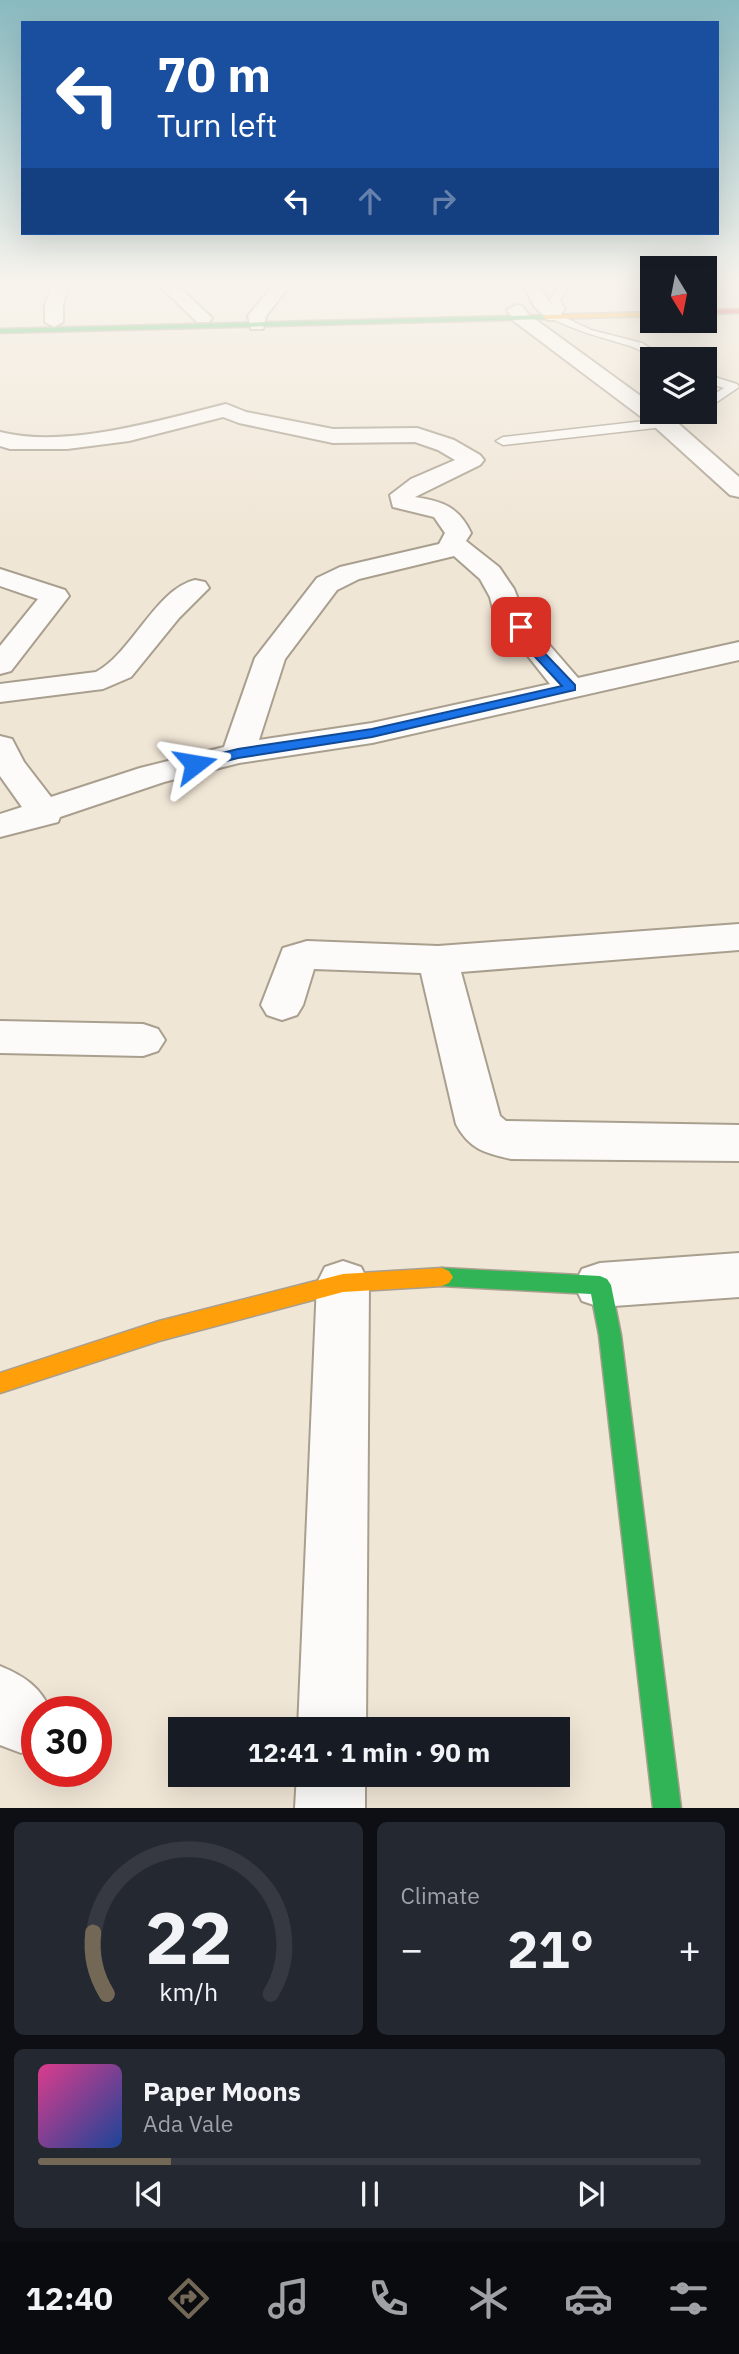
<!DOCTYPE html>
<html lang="en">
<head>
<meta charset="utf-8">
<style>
  body { margin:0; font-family:"IBM Plex Sans",sans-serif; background:#242831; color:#f1f3f6; height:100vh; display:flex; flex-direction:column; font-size:26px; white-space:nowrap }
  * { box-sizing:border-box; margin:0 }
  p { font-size:23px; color:#9ea1a6 }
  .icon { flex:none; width:38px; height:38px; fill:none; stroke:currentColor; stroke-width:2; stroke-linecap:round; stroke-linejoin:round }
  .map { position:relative; height:1808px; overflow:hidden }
  .drawer { display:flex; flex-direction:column; gap:14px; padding:14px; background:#0d0f14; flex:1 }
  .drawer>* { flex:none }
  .top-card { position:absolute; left:21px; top:21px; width:698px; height:214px; border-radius:0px; box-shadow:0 7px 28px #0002; background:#1a4fa0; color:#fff; overflow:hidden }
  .needle { width:46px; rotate:170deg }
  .tools { position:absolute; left:640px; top:256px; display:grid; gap:14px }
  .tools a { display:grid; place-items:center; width:77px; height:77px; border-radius:0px; background:#171b24; box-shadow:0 7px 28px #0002; font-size:35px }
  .speed { position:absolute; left:21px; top:1696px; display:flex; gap:14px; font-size:35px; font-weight:700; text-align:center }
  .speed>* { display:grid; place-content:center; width:91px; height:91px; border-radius:50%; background:#171b24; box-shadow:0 7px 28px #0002; line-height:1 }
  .speed .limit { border:10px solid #d22; background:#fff; color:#111 }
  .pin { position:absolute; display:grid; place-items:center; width:60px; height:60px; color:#fff; margin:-30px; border-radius:14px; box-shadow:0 4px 10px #0006 }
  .me { position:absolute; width:77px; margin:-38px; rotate:76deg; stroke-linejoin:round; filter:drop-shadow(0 0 5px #0008) }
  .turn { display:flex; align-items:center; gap:24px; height:147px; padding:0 21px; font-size:32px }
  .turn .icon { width:91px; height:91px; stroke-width:2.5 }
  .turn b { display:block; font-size:49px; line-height:60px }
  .lanes { display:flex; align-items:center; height:66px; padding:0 21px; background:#0003; justify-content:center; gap:35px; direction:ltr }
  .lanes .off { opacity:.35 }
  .big { font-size:52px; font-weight:700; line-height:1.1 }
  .drawer .card { flex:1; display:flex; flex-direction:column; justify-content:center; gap:10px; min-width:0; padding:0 24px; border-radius:10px; background:#242831 }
  .drawer .dial { align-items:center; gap:0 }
  .dial svg { height:182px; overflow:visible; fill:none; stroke:#363941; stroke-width:7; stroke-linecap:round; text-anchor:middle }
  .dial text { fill:#f1f3f6; stroke:none }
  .song { display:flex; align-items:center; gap:21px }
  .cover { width:84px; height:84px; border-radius:10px; background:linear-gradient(135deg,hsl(330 70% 55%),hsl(220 70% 35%)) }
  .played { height:7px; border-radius:4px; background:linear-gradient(90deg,#736856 20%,#363941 20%) }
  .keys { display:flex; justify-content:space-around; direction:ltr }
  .heat { display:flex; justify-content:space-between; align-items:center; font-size:38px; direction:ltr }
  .drawer .tiles { flex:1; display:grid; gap:14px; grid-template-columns:1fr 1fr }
  .card:last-child { grid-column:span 2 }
  .trip { position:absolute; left:168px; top:1717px; width:402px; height:70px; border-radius:0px; background:#171b24; box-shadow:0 7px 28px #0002; font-weight:700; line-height:70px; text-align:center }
  .tab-bar { display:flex; height:112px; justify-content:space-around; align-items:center; background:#090b0e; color:#9ea1a6 }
  .tab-bar .icon { width:49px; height:49px }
  .tab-bar .active { color:#736856 }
  .tab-bar b { font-size:32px; color:#f1f3f6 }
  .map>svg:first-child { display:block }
</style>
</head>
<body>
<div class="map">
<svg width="739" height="1808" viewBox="0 0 739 1808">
  <rect width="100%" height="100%" fill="#f0e6d6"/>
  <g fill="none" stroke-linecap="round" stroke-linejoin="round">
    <defs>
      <path id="lane" d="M 560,284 L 570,284 L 560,301 L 565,309 L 560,315 L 591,330 L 642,343 L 667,359 C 651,359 645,351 630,346 C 601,337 579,332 550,318 L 549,316 L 555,309 L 550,301 Z
        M 705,374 L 737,384 L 739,387 L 705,410 L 705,400 L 724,388 L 705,382 Z
        M 682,411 L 700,411 L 664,427 L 503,445 L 496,441 L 503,437 L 662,419 Z"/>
      <path id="street" d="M 53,284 L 69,284 L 63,305 L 63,322 L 54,327 L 45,322 L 45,305 Z
        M 158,284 L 176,284 L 212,318 L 209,322 L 197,322 Z
        M 274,284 L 291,284 L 266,316 L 263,329 L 251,329 L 248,316 Z
        M 523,284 L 539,284 L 548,300 L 563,316 L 560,320 L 548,320 L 534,306 Z
        M 516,305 L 522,306 L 528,314 L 653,405 L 653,411 L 662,411 L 672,418 L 739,477 L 739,497 L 730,495 L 656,428 L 515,322 L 507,310 Z
        M 226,404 L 246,412 L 333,429 L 417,428 L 454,440 L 480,455 L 484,460 L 480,465 L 415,497 C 442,501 459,507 471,533 L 466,541 L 499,567 L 514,589 L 525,617 L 578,678 L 739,642 L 739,660 L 372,743 L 239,763 L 164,782 L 60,817 L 58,822 L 0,837 L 0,814 L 22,807 L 0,776 L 0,736 L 12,739 L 24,762 L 51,797 L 140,768 L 224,747 L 255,658 L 317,578 L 340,567 L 439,544 L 445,533 L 434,517 L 393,507 L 390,495 L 411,479 L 455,460 L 438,450 L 415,442 L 333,443 L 239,423 L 223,417 L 129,441 L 67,449 L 10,449 L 0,446 L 0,432 C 66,449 161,420 226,404 ZM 454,556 L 480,579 L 490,597 L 494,613 L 550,684 L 372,723 L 259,740 L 285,659 L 337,590 L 359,579 Z
        M 0,569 L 65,590 L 69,596 L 11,671 L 0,674 L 0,646 L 38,599 L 0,586 Z
        M 195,580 L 205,582 L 209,588 L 179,618 L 131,677 L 103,689 L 0,702 L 0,684 L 96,672 C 132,653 156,589 195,580 Z
        M 739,924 L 739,950 L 461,972 L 500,1116 L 506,1121 L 739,1125 L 739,1161 L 511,1159 C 485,1153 469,1149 456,1124 L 421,973 L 314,969 L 303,1005 L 297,1015 L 282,1020 L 267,1015 L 261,1005 L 283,948 L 307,941 L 438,946 Z
        M 0,1021 L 143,1024 L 158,1029 L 165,1040 L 158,1051 L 143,1056 L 0,1053 Z
        M 739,1253 L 739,1297 L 600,1307 L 582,1301 L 574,1285 L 582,1269 L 600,1263 Z
        M 343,1261 L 361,1267 L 369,1283 L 366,1729 L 298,1729 L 317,1283 L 325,1267 Z
        M 0,1666 C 24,1676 41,1687 51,1712 L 37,1712 L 37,1747 L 21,1753 L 0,1745 Z
        M 297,1774 L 365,1774 L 365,1808 L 295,1808 Z"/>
      <path id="fast" d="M 549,315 L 546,319 L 0,333 L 0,329 Z
        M 442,1268 L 600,1276 L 607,1279 L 611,1285 L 621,1335 L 681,1808 L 653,1808 L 599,1335 L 591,1294 L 442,1286 L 435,1283 L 431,1277 L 435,1271 Z"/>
      <path id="slow" d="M 653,312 L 653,316 L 546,319 L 542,317 L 546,315 Z
        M 442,1268 L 449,1271 L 453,1277 L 449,1283 L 442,1286 L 343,1292 L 159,1341 L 0,1393 L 0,1373 L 159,1321 L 343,1274 Z"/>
      <path id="jam" d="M 739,309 L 739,313 L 705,314 L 705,310 Z"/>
    </defs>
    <use href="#lane" stroke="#a99f8f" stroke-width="3"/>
    <use href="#street" stroke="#a99f8f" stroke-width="4"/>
    <use href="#fast" stroke="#a99f8f" stroke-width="3"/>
    <use href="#slow" stroke="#a99f8f" stroke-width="3"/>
    <use href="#jam" stroke="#a99f8f" stroke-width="3"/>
    <use href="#lane" fill="#fdfbf9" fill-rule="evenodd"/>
    <use href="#street" fill="#fdfbf9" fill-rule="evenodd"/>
    <use href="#fast" fill="#30b455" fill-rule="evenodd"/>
    <use href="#slow" fill="#ff9f0a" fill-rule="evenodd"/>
    <use href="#jam" fill="#e5322d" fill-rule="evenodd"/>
  </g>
  <linearGradient id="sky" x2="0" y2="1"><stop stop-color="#89bac0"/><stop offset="0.53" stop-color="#f8f4ed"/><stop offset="1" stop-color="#f8f4ed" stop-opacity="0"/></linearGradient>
  <rect width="739" height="537" fill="url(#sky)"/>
  <path fill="#1a73e8" stroke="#114b97" stroke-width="2" d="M 521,624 L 525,625 L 533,641 L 575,685 L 575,690 L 372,737 L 238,758 L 195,769 L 188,764 L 190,761 L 238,749 L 372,729 L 562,686 L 524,645 L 515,627 Z"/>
</svg>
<div class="tools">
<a><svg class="needle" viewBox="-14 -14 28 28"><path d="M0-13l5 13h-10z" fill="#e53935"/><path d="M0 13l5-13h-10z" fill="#9ea1a6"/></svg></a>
<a><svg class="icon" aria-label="layers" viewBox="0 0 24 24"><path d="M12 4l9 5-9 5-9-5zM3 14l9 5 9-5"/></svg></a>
</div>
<div class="speed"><div class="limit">30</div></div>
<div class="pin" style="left:521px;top:627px;background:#d93025"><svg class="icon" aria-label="arrive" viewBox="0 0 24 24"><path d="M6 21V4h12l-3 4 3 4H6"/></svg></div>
<svg class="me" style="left:195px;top:764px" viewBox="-20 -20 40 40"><path d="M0-17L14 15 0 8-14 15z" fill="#1a73e8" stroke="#fff" stroke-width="4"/></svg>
<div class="trip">12:41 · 1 min · 90 m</div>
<div class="top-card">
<div class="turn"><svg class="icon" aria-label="left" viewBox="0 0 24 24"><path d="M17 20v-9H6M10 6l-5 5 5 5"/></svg><div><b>70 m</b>Turn left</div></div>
<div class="lanes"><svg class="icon" aria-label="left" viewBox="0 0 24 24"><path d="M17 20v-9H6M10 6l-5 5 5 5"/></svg><svg class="icon off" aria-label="ahead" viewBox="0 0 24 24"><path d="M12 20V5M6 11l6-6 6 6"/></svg><svg class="icon off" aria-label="right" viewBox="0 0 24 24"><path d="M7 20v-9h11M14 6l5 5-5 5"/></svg></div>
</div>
</div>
<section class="drawer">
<div class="tiles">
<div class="card dial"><svg viewBox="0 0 100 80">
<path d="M14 69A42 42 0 1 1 86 69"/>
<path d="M14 69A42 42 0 0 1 8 42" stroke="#736856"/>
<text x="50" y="56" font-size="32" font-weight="700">22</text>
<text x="50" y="72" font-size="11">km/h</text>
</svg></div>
<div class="card"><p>Climate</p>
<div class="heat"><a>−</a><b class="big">21°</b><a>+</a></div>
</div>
<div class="card">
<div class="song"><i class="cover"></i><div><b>Paper Moons</b><p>Ada Vale</p></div></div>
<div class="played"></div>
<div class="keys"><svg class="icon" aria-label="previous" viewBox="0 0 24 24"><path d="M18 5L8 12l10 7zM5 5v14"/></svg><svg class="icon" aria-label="pause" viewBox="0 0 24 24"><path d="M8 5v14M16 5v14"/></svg><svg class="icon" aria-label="next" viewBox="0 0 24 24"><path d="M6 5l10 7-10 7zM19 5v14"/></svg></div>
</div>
</div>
</section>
<nav class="tab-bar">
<b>12:40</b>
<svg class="icon active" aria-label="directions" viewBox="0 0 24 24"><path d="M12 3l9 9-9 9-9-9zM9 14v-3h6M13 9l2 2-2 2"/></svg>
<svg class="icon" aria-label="music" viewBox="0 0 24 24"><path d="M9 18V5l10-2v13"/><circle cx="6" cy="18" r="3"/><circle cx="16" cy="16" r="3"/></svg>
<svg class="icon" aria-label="phone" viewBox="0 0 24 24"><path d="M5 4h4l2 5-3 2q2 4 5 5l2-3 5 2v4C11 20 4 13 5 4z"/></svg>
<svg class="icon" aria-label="climate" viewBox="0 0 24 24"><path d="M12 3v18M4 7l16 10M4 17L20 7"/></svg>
<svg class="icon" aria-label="car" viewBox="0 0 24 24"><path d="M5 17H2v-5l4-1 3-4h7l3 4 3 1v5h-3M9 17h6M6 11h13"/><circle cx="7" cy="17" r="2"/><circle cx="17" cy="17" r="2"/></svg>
<svg class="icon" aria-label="filters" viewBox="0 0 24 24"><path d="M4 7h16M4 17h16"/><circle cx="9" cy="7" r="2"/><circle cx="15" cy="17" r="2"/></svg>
</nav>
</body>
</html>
